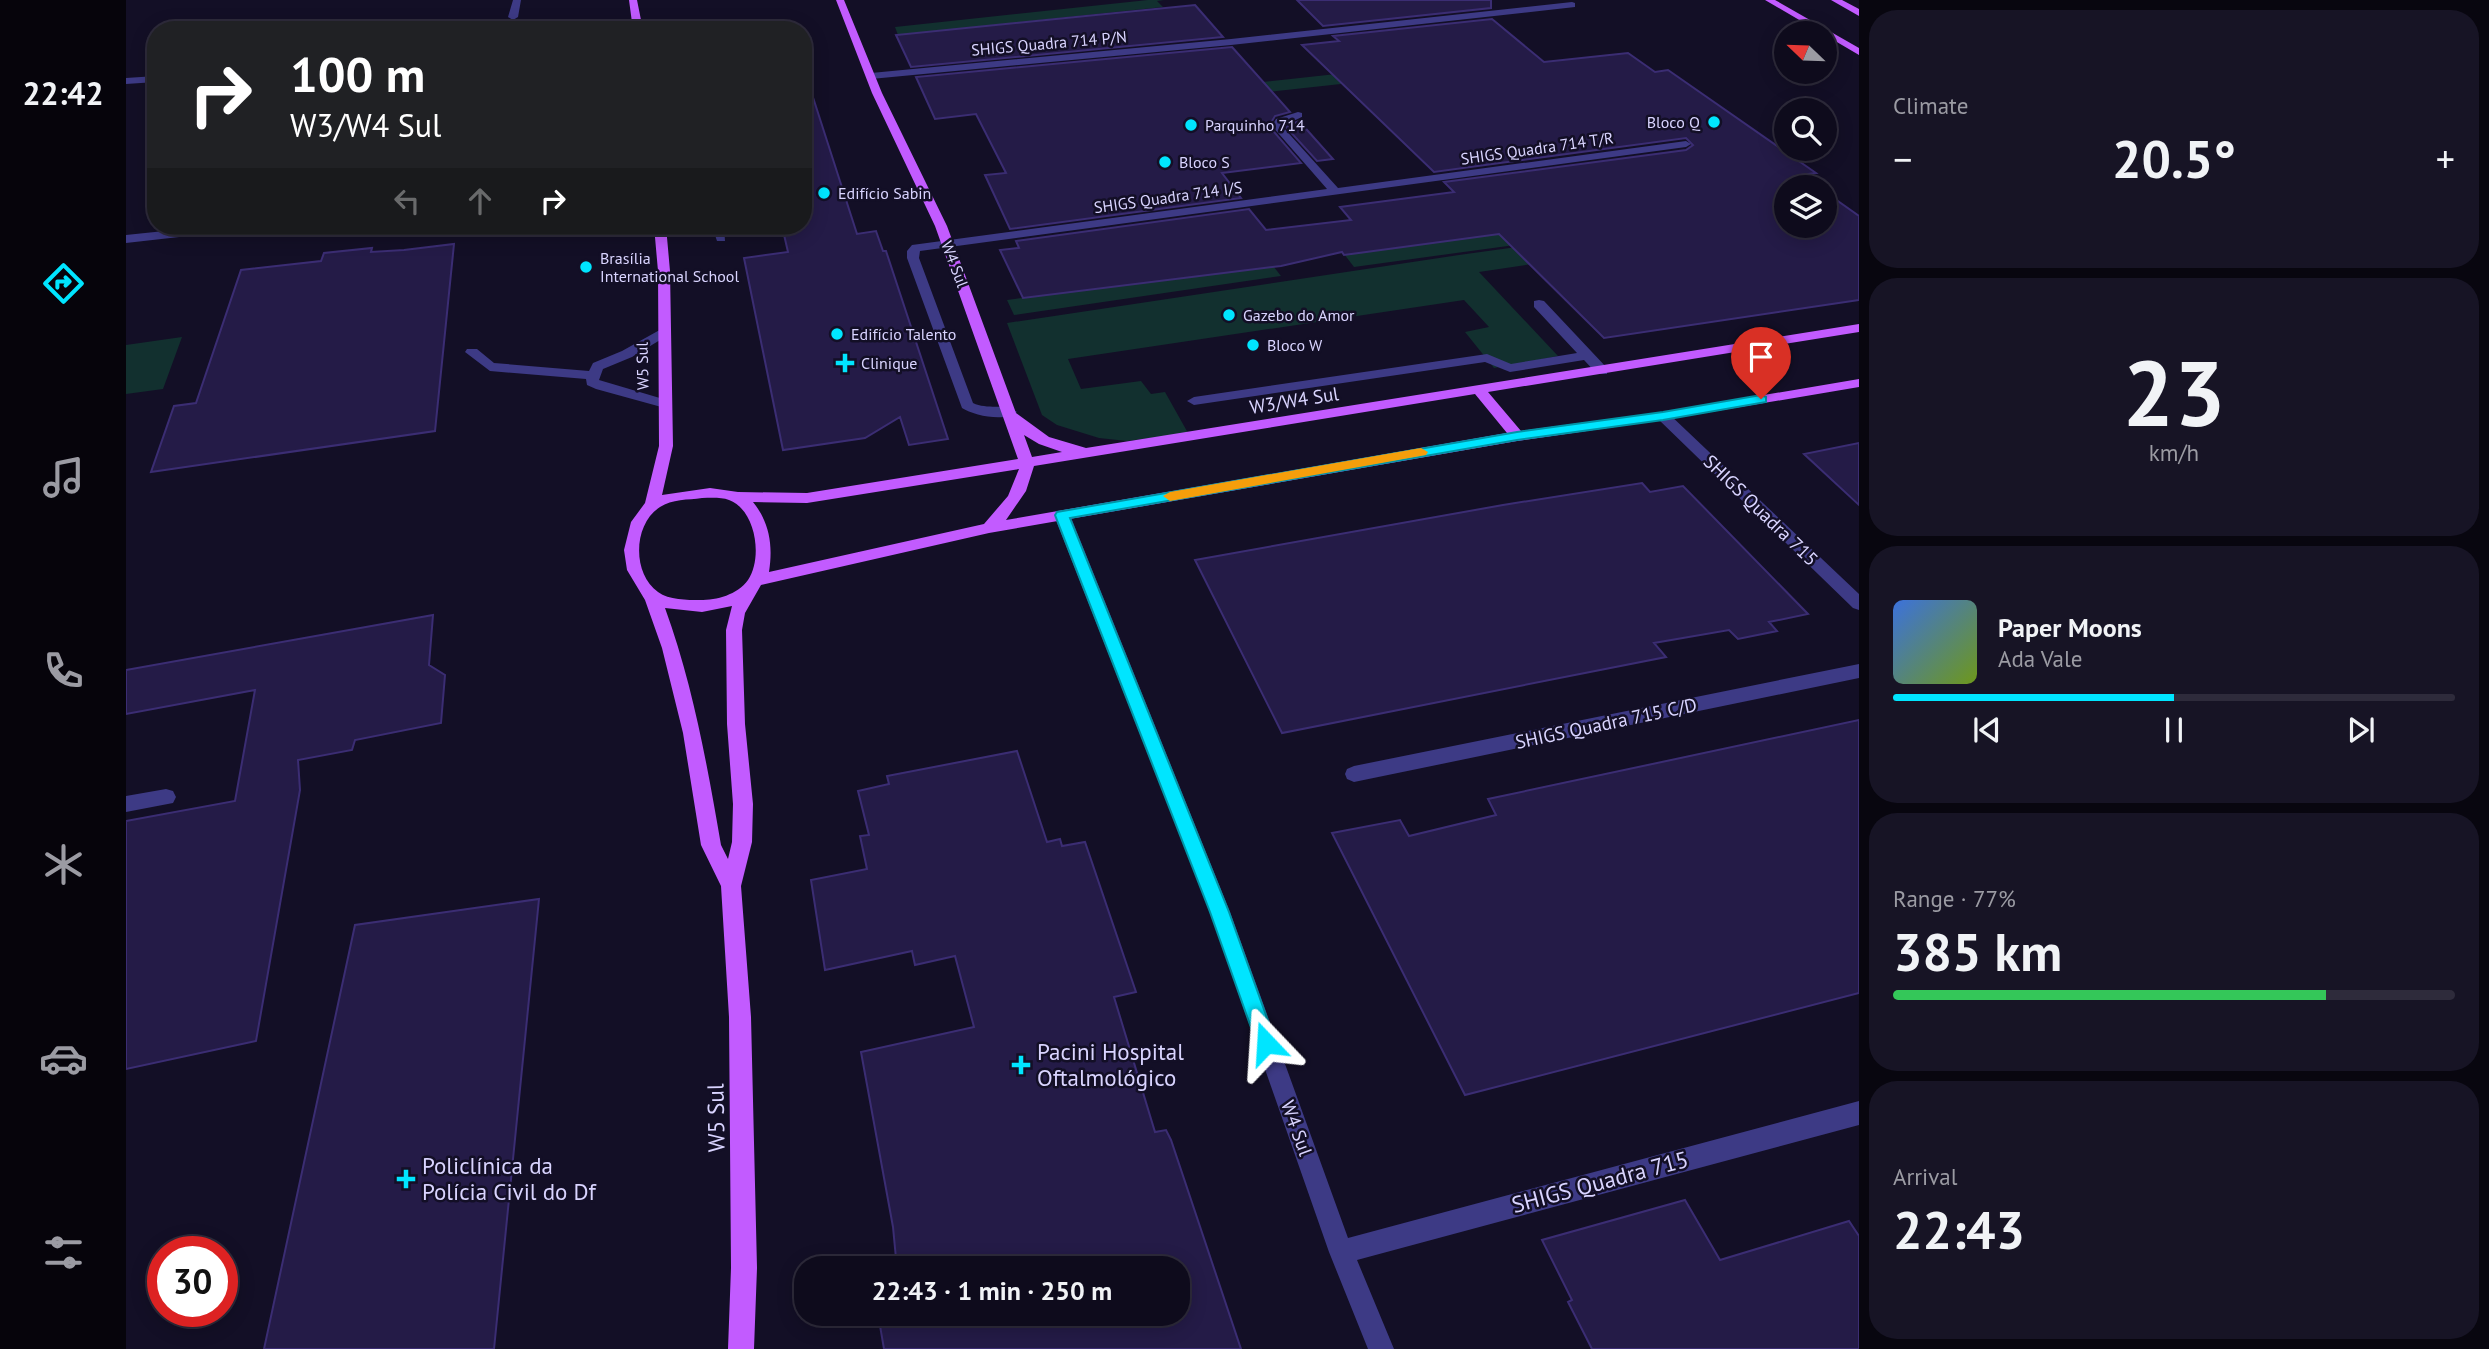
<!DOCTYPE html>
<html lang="en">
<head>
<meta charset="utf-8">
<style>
  body { margin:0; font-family:"PT Sans",sans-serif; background:#171425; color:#f1f3f6; height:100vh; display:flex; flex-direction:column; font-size:26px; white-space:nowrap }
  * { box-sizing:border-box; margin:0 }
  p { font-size:23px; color:#9b9ba3 }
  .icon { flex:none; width:38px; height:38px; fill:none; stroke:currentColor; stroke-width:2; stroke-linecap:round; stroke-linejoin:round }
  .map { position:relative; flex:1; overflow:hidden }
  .drawer { display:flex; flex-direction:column; gap:10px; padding:10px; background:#08060f; width:630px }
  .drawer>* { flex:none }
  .hud { position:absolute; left:21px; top:21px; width:665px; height:214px; border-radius:28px; box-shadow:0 4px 18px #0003,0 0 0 2px #2e2b3b; background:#202124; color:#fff; overflow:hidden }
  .needle { width:46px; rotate:293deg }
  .fabs { position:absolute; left:1648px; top:21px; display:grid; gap:14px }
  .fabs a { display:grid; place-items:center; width:63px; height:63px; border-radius:50%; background:#0e0b1c; box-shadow:0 4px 18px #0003,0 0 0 2px #2e2b3b; font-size:35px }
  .speed { position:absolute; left:21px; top:1236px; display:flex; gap:14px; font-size:35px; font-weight:700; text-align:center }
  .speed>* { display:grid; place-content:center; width:91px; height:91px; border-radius:50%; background:#0e0b1c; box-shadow:0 4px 18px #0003,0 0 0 2px #2e2b3b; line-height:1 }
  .speed .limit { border:10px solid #d22; background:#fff; color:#111 }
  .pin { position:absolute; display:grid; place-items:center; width:60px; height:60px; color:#fff; margin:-72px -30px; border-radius:50% 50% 50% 0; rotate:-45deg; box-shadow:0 0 7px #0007 }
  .pin .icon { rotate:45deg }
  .me { position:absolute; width:77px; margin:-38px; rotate:340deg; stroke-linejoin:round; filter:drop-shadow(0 0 5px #0008) }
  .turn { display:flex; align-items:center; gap:24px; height:147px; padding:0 28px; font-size:32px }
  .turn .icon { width:91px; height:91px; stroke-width:2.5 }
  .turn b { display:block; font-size:49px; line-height:60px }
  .lanes { display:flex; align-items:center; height:66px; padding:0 28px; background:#0003; justify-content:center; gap:35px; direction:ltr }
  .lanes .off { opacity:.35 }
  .big { font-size:52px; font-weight:700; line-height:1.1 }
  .drawer .card { flex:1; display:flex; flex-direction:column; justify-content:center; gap:10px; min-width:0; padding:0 24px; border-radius:28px; background:#171425 }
  .drawer .dial { align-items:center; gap:0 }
  .dial b { font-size:91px; line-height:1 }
  .song { display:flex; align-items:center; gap:21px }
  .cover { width:84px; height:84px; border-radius:10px; background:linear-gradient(135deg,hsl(220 70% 55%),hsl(80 70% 35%)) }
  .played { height:7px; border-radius:4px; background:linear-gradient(90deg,#00e5ff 50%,#2e2b3b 50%) }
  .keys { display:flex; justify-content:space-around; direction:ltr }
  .heat { display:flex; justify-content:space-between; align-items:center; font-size:38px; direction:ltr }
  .charge { height:10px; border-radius:5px; background:linear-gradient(90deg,#34c759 77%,#2e2b3b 0) }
  .trip { position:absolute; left:668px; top:1256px; width:396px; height:70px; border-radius:28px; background:#0e0b1c; box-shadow:0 4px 18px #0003,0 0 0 2px #2e2b3b; font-weight:700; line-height:70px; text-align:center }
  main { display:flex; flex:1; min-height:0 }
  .menu { display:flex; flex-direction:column; width:126px; justify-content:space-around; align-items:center; background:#06040b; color:#9b9ba3 }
  .menu .icon { width:49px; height:49px }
  .menu .selected { color:#00e5ff }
  .menu b { font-size:32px; color:#f1f3f6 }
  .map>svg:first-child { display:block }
</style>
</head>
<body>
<main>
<nav class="menu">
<b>22:42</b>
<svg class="icon selected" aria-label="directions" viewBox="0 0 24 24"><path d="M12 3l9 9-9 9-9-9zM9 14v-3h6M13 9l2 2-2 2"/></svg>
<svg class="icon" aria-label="music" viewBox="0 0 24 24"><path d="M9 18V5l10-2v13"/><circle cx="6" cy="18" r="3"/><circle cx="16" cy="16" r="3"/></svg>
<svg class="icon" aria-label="phone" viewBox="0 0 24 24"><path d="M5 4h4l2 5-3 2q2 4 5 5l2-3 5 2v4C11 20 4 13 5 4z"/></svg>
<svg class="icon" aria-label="climate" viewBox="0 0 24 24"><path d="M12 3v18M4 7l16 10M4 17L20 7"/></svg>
<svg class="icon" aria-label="car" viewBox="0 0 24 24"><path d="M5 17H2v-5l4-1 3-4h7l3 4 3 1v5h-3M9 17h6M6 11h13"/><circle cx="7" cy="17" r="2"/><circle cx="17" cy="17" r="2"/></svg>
<svg class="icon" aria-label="filters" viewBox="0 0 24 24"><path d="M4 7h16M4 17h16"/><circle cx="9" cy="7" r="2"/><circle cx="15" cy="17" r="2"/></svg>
</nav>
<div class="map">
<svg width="1733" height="1349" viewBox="0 0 1733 1349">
  <rect width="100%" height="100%" fill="#130f26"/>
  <path fill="#12302f" d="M 1022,0 L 1038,0 L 1031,1 L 1037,7 L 772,35 L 769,27 Z
    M 1403,53 L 1415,62 L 1088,98 L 1081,88 Z
    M 1586,203 L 1505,229 L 1228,267 L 1218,254 Z
    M 1629,214 L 1638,230 L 1353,272 L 1432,356 L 1368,368 L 1339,332 L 1363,327 L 1338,300 L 942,359 L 955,389 L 1015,381 L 1025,394 L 1039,392 L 1062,433 L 1001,441 L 973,438 L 931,425 L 916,415 L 881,323 L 1333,255 Z
    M 1144,262 L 1155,276 L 888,315 L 881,300 Z
    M 56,337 L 37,389 L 0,394 L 0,345 Z"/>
  <path fill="#241b47" stroke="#3b2d73" stroke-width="2" d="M 1171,0 L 1365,0 L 1365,8 L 1197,26 Z
    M 1069,5 L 1097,37 L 785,67 L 770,35 Z
    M 1366,19 L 1418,62 L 1502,53 L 1529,72 L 1542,70 L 1690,173 L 1675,175 L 1692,187 L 1661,187 L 1661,226 L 1699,226 L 1699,192 L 1733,216 L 1733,300 L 1478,338 L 1373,234 L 1218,255 L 1216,252 L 1155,266 L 897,298 L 874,250 L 893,248 L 890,241 L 1123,209 L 1140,230 L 1225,220 L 1214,207 L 1328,192 L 1318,182 L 1560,150 L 1567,145 L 1560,138 L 1308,172 L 1176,45 L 1213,41 L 1207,36 Z
    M 1106,47 L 1164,112 L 1149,116 L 1143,126 L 1175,163 L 1096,173 L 1115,198 L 884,229 L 859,175 L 880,173 L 850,114 L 809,119 L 790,77 Z
    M 684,88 L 731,234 L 750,231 L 757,251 L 760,251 L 822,439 L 783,445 L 774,417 L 739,438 L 657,450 L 618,258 L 662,252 L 656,226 L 677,226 L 677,89 Z
    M 1173,121 L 1207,159 L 1191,161 L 1160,127 Z
    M 328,244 L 309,431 L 25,472 L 48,406 L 70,403 L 115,270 L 195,261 L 198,253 L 246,248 L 245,252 L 278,250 Z
    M 1733,443 L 1733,505 L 1678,454 Z
    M 1516,483 L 1524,492 L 1557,486 L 1682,614 L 1643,622 L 1651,631 L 1612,639 L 1603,630 L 1528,643 L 1540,657 L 1156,733 L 1069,560 L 1377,505 Z
    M 307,615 L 303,665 L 319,675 L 315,723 L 229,740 L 226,750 L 172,760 L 174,790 L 130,1041 L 0,1069 L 0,821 L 109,801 L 129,690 L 0,714 L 0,670 Z
    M 1733,720 L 1733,993 L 1339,1095 L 1206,833 L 1274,820 L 1283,836 L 1370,815 L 1362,799 Z
    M 891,751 L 921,842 L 934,839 L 936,846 L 959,842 L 1010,992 L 988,997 L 1029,1132 L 1040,1130 L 1045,1140 L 1115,1349 L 758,1349 L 752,1314 L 1052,1314 L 1052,1269 L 771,1269 L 767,1227 L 735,1052 L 848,1027 L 829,956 L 789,965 L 786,951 L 699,970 L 685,880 L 741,869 L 734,836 L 743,835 L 732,791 L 763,784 L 761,776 Z
    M 413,899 L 368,1349 L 138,1349 L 229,925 Z
    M 1559,1200 L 1594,1260 L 1723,1221 L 1733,1236 L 1733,1349 L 1466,1349 L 1442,1302 L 1446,1300 L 1416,1240 Z"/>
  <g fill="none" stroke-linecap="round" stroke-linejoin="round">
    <path fill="#3d3a85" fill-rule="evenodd" d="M 387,0 L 395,0 L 392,17 L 387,20 L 382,17 Z
      M 1446,2 L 1449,3 L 1449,7 L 1105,45 L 745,79 L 740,76 L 745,73 L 1105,39 Z
      M 30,76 L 30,82 L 0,84 L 0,78 Z
      M 1172,112 L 1176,113 L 1176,117 L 1156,126 L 1212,188 L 1560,141 L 1565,144 L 1560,147 L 794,251 L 793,258 L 847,403 C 861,410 879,403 891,412 C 880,422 848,416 836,408 L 781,258 L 781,251 L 786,245 L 1201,189 L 1146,126 L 1150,119 Z
      M 86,226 L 121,226 L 115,230 L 0,243 L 0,235 Z
      M 586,226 L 598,226 L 599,241 L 591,241 Z
      M 1413,300 L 1418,301 L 1481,368 L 1481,374 L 1471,374 L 1458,360 L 1384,372 L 1359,362 L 1068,405 L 1061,401 L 1068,397 L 1361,354 L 1385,364 L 1451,353 L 1408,307 L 1408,301 Z
      M 539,327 L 544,328 L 544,334 L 506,357 L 477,369 L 473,380 L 544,401 L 544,407 L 539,408 L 470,389 L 461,385 L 460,379 L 364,371 L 339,352 L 341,349 L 351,349 L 368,363 L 463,371 L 467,363 L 496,351 Z
      M 1537,412 L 1542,413 L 1733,594 L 1733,610 L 1727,608 L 1532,419 L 1530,416 Z
      M 936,510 L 944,515 L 1104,912 L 1222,1238 L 1733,1101 L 1733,1125 L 1231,1260 L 1268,1349 L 1242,1349 L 1203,1252 L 1084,912 L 928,515 Z
      M 1733,664 L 1733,678 L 1228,782 L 1221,779 L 1219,774 L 1221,769 L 1228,766 Z
      M 40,789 L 47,791 L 50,797 L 47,803 L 0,812 L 0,796 Z"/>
    <path fill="#c25bff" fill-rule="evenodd" d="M 503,0 L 511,0 L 517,30 L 507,30 Z
      M 710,0 L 718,0 L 756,93 L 821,226 L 890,413 L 923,437 L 960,448 L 1733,324 L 1733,332 L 1362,392 L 1395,431 L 1537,412 L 1733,379 L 1733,387 L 1537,420 L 1391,441 L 863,533 L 635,585 L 619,613 L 616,630 L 619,724 L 627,804 L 626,842 L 615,886 L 625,1017 L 631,1268 L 628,1349 L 602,1349 L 605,1268 L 603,1017 L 595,886 L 575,845 L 557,733 L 536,648 L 519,600 L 501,570 L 498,550 L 505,522 L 519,503 L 533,446 L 532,271 L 528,226 L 540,226 L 544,271 L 547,446 L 536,495 L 584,488 L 612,492 L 681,493 L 892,459 L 809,226 L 746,93 ZM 1349,394 L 1381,433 L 880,520 L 900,491 L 908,466 ZM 898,435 L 913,444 L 936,452 L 906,457 ZM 893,469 L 882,496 L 858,524 L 643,572 C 647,546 644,523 627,502 L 681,503 ZM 576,498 C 584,498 595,497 603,500 C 630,510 637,558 622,580 C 611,595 591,600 574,600 C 561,600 543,600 532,592 C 506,574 507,524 534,507 C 546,499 562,500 576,498 ZM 606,606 L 600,630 L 601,724 L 607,804 L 606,842 L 602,859 L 595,845 C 581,764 567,685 539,608 L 576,612 Z
      M 1639,0 L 1649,0 L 1733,48 L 1733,55 Z
      M 1705,0 L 1716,0 L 1733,9 L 1733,16 Z"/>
  </g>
  <path fill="#00e5ff" stroke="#0095a6" stroke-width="2" d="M 1635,395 L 1640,397 L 1640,402 L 1537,420 L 1391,440 L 944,518 L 1103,912 L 1150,1043 L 1147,1050 L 1140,1053 L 1133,1050 L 1084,912 L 929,515 L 931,512 L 1391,432 L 1537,412 Z"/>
  <path fill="#f59e0b" d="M 1295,448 L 1302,452 L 1300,455 L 1044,501 L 1037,496 L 1044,492 Z"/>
  <g fill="#00e5ff" stroke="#130f26" stroke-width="2.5">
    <circle cx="1588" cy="122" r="7"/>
    <circle cx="1065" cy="125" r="7"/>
    <circle cx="1039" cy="162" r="7"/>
    <circle cx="698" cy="193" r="7"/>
    <circle cx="460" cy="267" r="7"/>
    <circle cx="1103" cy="315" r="7"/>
    <circle cx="711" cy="334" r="7"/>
    <circle cx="1127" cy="345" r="7"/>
    <path d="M715.5 352.5h7v7h7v7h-7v7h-7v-7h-7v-7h7z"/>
    <path d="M891.5 1054.5h7v7h7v7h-7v7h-7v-7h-7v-7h7z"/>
    <path d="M276.5 1168.5h7v7h7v7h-7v7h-7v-7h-7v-7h7z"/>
  </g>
  <g text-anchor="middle" stroke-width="5" stroke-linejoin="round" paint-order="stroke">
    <g font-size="16" fill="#d9d4ff" stroke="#130f26">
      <text transform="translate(923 43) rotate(-5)" y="6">SHIGS Quadra 714 P/N</text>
      <text transform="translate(1411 148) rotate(-8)" y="6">SHIGS Quadra 714 T/R</text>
      <text transform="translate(1042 197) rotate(-8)" y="6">SHIGS Quadra 714 I/S</text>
      <text transform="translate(829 264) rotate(69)" y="6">W4 Sul</text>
      <text transform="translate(516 366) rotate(-91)" y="6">W5 Sul</text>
    </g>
    <g font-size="16" fill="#d9d4ff" stroke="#130f26" text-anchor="start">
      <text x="1574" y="128" text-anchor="end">Bloco Q</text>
      <text x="1079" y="131">Parquinho 714</text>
      <text x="1053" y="168">Bloco S</text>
      <text x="712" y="199">Edifício Sabin</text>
      <text x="474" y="264">Brasília<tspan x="474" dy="18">International School</tspan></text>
      <text x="1117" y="321">Gazebo do Amor</text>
      <text x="725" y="340">Edifício Talento</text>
      <text x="1141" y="351">Bloco W</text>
      <text x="735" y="369">Clinique</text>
    </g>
    <g font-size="19" fill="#d9d4ff" stroke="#130f26">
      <text transform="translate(1168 400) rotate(-9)" y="7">W3/W4 Sul</text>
      <text transform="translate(1635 510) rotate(44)" y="7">SHIGS Quadra 715</text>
      <text transform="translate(1480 723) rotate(-12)" y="7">SHIGS Quadra 715 C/D</text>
      <text transform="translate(1171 1128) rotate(70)" y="7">W4 Sul</text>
    </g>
    <g font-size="23" fill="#d9d4ff" stroke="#130f26" text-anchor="start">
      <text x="911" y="1060">Pacini Hospital<tspan x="911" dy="26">Oftalmológico</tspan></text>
      <text x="296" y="1174">Policlínica da<tspan x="296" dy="26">Polícia Civil do Df</tspan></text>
    </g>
    <g font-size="23" fill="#d9d4ff" stroke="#130f26">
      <text transform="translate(590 1118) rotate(-91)" y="8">W5 Sul</text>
      <text transform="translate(1474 1182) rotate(-15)" y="8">SHIGS Quadra 715</text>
    </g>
  </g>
</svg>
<div class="fabs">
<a><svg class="needle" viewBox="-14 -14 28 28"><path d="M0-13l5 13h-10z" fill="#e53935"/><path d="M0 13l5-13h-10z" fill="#9b9ba3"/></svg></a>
<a><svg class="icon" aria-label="search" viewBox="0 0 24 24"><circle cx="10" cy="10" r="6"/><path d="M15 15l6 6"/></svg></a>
<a><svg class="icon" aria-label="layers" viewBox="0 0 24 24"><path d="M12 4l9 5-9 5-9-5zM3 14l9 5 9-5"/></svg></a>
</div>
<div class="speed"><div class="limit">30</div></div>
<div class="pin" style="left:1635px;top:399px;background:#d93025"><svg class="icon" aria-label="arrive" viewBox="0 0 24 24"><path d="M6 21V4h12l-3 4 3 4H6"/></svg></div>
<svg class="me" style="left:1140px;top:1043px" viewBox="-20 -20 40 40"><path d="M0-17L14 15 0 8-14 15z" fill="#00e5ff" stroke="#fff" stroke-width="4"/></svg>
<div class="trip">22:43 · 1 min · 250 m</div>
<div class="hud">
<div class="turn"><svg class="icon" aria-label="right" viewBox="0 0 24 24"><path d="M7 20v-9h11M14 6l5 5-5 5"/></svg><div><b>100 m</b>W3/W4 Sul</div></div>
<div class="lanes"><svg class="icon off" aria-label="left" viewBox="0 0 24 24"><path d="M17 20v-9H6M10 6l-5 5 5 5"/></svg><svg class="icon off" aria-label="ahead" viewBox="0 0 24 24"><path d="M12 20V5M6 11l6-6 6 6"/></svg><svg class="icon" aria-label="right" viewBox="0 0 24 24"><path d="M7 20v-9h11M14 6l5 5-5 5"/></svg></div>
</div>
</div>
<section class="drawer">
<div class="card"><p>Climate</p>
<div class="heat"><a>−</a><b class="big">20.5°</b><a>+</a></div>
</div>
<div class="card dial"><b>23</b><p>km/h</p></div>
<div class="card">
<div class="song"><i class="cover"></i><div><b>Paper Moons</b><p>Ada Vale</p></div></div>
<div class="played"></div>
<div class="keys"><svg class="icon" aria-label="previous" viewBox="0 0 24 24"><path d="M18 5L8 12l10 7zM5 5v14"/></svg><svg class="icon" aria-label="pause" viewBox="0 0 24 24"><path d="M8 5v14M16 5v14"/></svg><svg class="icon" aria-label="next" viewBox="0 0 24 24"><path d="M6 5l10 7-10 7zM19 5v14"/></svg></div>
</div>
<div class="card"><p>Range · 77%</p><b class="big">385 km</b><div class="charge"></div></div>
<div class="card"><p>Arrival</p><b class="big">22:43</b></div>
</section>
</main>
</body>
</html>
